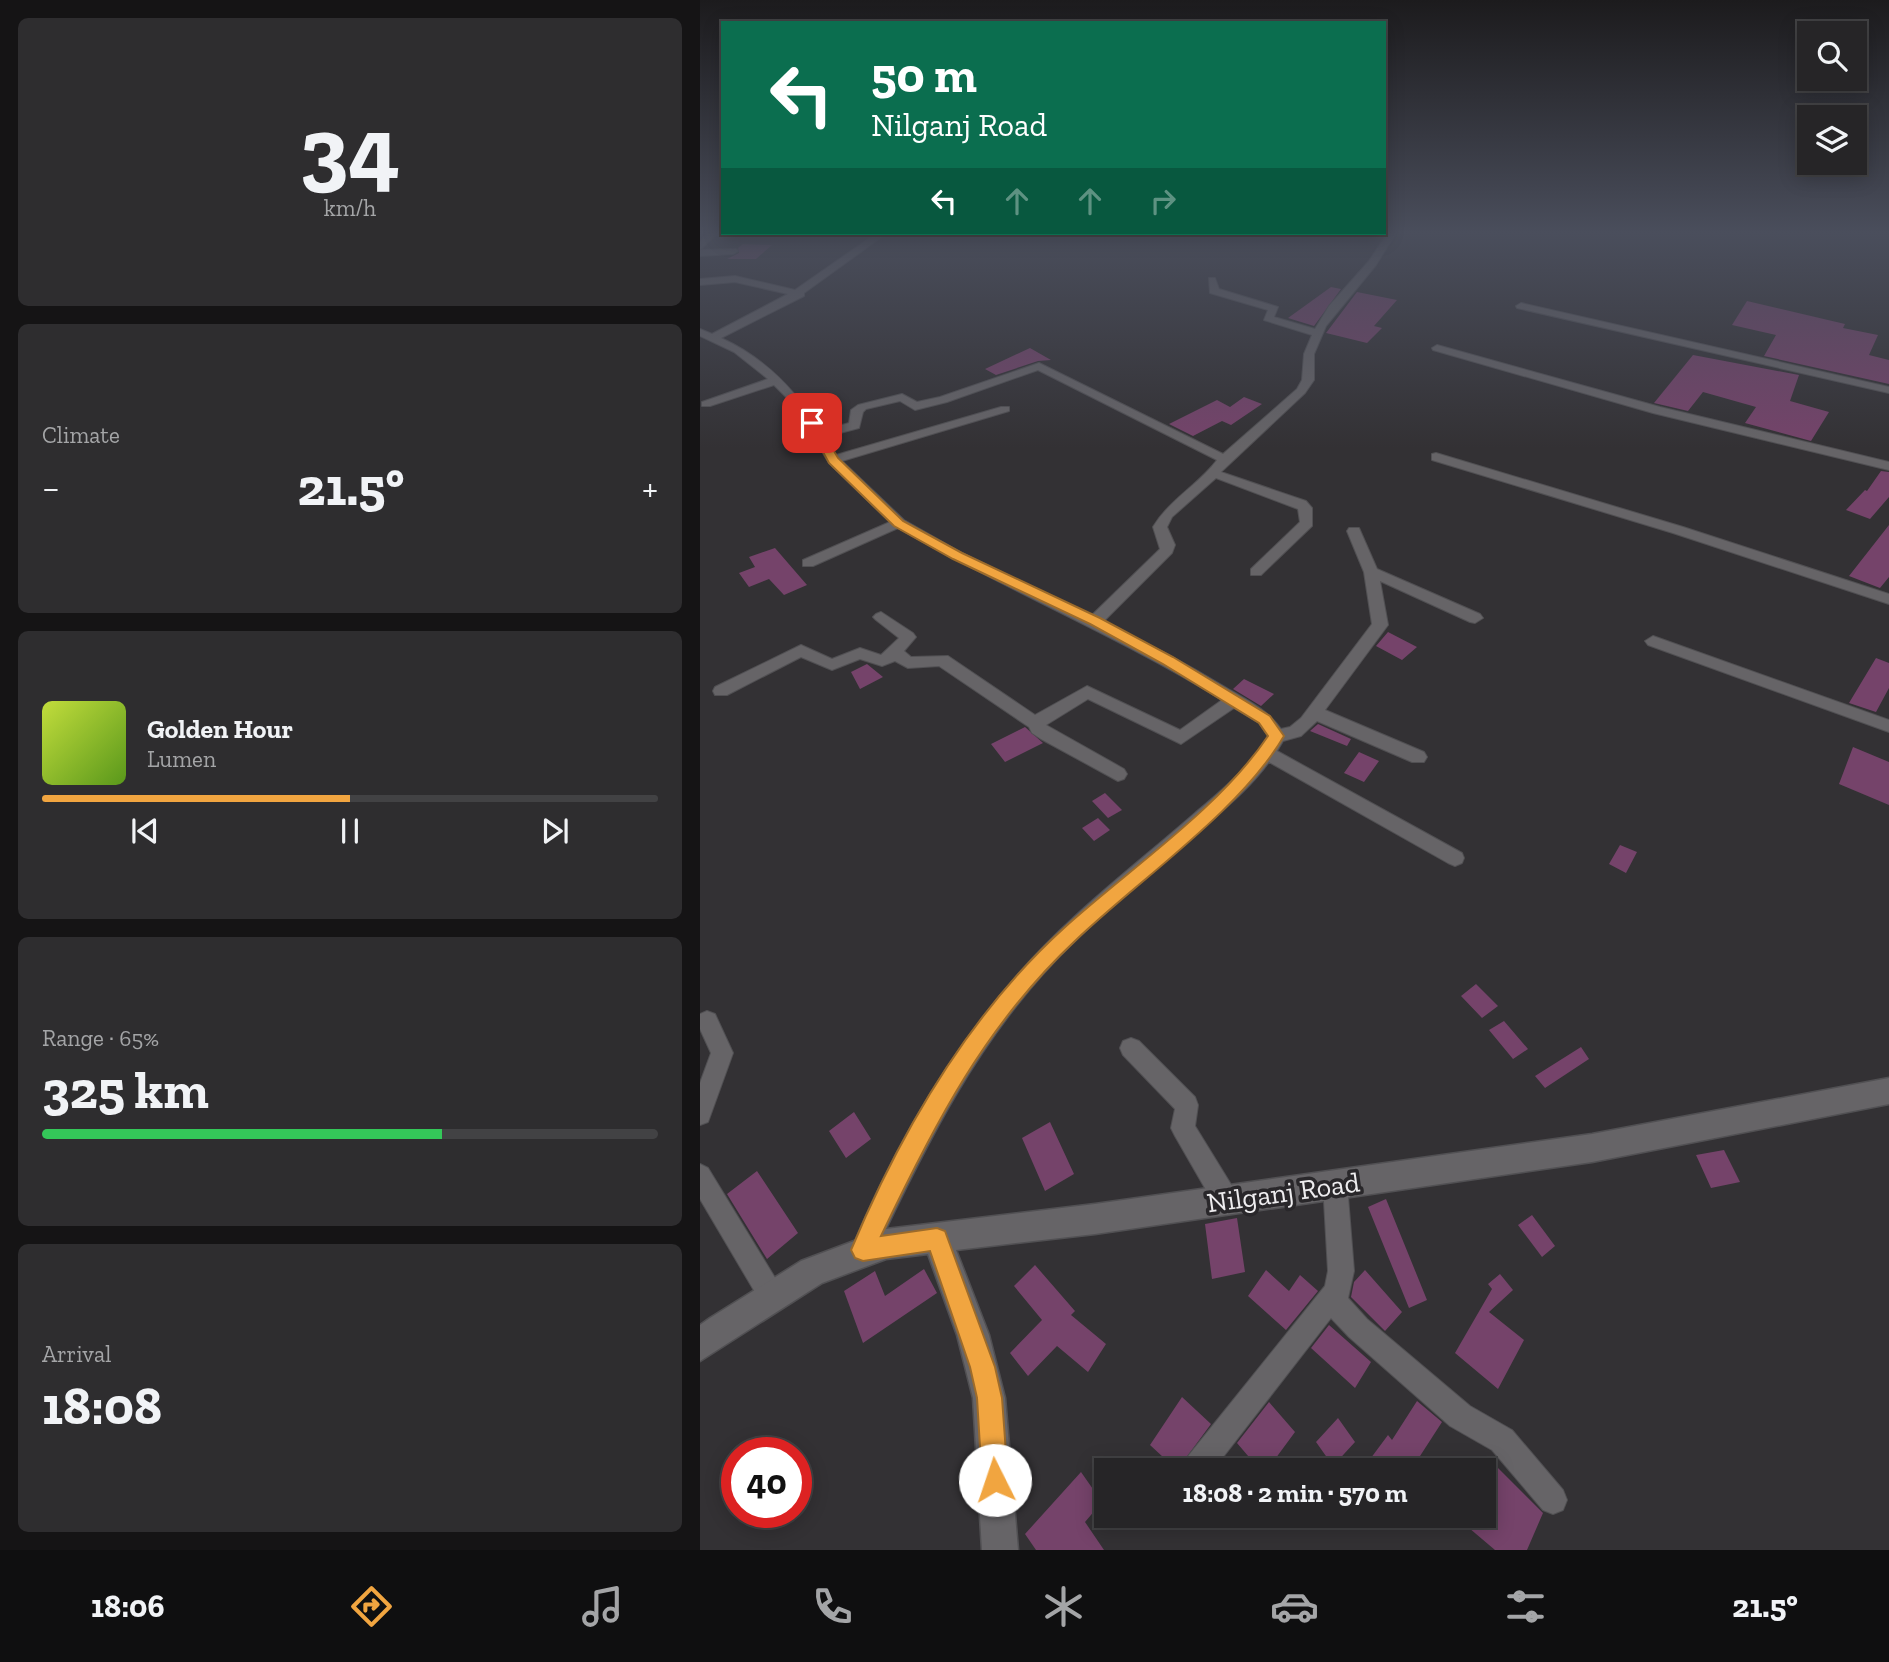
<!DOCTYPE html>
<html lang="en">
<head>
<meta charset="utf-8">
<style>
  body { margin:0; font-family:"Zilla Slab",serif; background:#2e2d2f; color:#f1f3f6; height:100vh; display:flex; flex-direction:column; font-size:26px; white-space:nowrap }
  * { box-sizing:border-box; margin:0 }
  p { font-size:23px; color:#a4a5a7 }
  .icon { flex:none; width:38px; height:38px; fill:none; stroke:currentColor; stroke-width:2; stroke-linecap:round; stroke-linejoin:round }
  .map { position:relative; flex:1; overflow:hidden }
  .side { display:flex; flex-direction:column; gap:18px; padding:18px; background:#151415; width:700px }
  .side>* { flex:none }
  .top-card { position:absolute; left:21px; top:21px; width:665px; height:214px; border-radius:0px; box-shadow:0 4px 18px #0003,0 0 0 2px #424244; background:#0b6e4f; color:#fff; overflow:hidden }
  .tools { position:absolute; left:1097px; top:21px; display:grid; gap:14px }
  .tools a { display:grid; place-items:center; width:70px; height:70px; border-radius:0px; background:#262527; box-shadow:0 4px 18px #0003,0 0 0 2px #424244; font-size:35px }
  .speed { position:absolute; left:21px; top:1437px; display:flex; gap:14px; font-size:35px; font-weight:700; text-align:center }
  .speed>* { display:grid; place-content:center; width:91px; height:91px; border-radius:50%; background:#262527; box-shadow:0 4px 18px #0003,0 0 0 2px #424244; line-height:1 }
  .speed .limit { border:10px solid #d22; background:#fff; color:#111 }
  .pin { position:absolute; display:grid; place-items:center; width:60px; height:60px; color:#fff; margin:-30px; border-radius:14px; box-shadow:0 4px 10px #0006 }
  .me { position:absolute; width:77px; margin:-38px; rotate:356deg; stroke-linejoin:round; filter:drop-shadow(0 0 5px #0008) }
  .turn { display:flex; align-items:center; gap:24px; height:147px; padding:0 35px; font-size:32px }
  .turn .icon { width:91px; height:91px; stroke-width:2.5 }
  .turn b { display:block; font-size:49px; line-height:60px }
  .lanes { display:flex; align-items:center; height:66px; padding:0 35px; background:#0003; justify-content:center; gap:35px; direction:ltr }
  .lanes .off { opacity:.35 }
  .big { font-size:52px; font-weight:800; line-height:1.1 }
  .side .widget { flex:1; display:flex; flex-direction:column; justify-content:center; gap:10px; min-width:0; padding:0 24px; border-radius:10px; background:#2e2d2f }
  .side .dial { align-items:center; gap:0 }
  .dial b { font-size:91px; line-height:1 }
  .song { display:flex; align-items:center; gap:21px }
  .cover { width:84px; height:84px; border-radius:10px; background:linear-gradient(135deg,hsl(70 70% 55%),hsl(90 70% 35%)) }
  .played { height:7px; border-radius:4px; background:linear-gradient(90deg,#f1a540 50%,#424244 50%) }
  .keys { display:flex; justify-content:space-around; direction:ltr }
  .heat { display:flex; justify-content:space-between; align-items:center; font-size:38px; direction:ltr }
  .charge { height:10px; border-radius:5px; background:linear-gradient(90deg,#34c759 65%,#424244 0) }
  .trip { position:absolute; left:394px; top:1458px; width:402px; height:70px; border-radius:0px; background:#262527; box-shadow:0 4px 18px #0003,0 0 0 2px #424244; font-weight:800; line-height:70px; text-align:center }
  .dock { display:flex; height:112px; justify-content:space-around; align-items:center; background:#0f0f10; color:#a4a5a7 }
  .dock .icon { width:49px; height:49px }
  .dock .current { color:#f1a540 }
  .dock b { font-size:32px; color:#f1f3f6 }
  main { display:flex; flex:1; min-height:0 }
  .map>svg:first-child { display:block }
</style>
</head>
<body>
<main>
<section class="side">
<div class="widget dial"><b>34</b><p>km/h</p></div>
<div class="widget"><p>Climate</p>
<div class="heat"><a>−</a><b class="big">21.5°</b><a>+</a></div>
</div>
<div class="widget">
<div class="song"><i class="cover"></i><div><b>Golden Hour</b><p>Lumen</p></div></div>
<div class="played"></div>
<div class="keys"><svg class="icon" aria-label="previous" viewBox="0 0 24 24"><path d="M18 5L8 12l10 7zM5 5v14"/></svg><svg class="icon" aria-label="pause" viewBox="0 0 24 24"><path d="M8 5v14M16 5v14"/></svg><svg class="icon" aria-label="next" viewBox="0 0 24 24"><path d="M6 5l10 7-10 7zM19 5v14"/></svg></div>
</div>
<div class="widget"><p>Range · 65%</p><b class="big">325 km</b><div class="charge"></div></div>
<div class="widget"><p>Arrival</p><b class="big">18:08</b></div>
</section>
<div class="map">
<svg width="1189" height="1550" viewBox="0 0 1189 1550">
  <rect width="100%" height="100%" fill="#333134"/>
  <path fill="#75436a" d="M 43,244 L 72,245 L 56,259 L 27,259 L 39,253 L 38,248 Z
    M 631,287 L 641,289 L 614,326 L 588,318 Z
    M 657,292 L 697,300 L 674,326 L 682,328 L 667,343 L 626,333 Z
    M 1047,301 L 1145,324 L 1143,328 L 1178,335 L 1169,355 L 1189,360 L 1189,384 L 1064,356 L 1076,335 L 1032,325 Z
    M 330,348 L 351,360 L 338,361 L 296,375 L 285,369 Z
    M 993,355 L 1099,375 L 1090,401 L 1129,412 L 1111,441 L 1045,423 L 1056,407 L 1003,392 L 988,411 L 954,403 Z
    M 544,397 L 562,404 L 531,425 L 522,421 L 493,436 L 469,424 L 517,400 L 530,407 Z
    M 1181,471 L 1189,472 L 1189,497 L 1170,519 L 1146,510 L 1165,490 L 1167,491 Z
    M 1189,525 L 1189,577 L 1180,588 L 1149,576 Z
    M 75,548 L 107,585 L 84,595 L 69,579 L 49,587 L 39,573 L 55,567 L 49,557 Z
    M 688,632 L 717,647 L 702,660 L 676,646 Z
    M 1176,658 L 1189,663 L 1189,688 L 1176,712 L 1149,703 Z
    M 167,664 L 183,677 L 160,689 L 151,672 Z
    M 544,679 L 574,694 L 561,706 L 533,689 Z
    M 618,724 L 651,739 L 647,746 L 610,731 Z
    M 325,727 L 343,743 L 305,762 L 291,744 Z
    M 1153,747 L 1189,762 L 1189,805 L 1139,784 Z
    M 659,752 L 679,761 L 664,782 L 644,773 Z
    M 405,793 L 422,810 L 408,818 L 392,801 Z
    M 398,818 L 410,830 L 394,841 L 382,828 Z
    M 920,845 L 937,852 L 926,873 L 909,864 Z
    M 776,984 L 798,1006 L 782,1018 L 761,996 Z
    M 804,1021 L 828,1049 L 813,1059 L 789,1030 Z
    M 881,1047 L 889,1059 L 845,1088 L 835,1076 Z
    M 154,1112 L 171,1139 L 146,1158 L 129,1131 Z
    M 350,1122 L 374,1174 L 345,1191 L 322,1138 Z
    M 1024,1150 L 1040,1182 L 1011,1188 L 996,1155 Z
    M 57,1171 L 98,1233 L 67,1259 L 27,1194 Z
    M 686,1199 L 727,1300 L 709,1308 L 668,1207 Z
    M 832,1215 L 855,1246 L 842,1257 L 818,1225 Z
    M 537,1218 L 545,1272 L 512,1279 L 505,1224 Z
    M 335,1265 L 375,1311 L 371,1315 L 406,1344 L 388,1372 L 357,1346 L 328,1376 L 310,1353 L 342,1320 L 314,1286 Z
    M 224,1269 L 237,1293 L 163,1343 L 144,1291 L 175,1271 L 185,1296 Z
    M 566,1270 L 589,1291 L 600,1275 L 618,1291 L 586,1330 L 548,1296 Z
    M 665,1270 L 702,1312 L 685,1331 L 651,1297 L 654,1282 Z
    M 800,1274 L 813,1290 L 789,1312 L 824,1340 L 798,1389 L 755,1353 L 792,1289 L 788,1284 Z
    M 629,1325 L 671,1362 L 655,1388 L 611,1348 Z
    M 482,1397 L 511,1424 L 477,1470 L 450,1445 Z
    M 717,1401 L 742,1422 L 711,1470 L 662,1470 L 688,1435 L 692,1440 Z
    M 569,1402 L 595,1432 L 567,1470 L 560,1470 L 537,1443 Z
    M 638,1418 L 655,1442 L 633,1466 L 616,1442 Z
    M 797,1467 L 843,1513 L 827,1550 L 795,1550 L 769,1528 L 775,1516 L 784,1516 L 784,1496 Z
    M 381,1472 L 402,1502 L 385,1522 L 404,1550 L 336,1550 L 325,1534 Z"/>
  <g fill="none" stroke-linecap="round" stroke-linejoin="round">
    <defs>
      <path id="minor" d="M 10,231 L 19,231 L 0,250 L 0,242 Z
        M 689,231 L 697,231 L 676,265 L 626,326 L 614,354 L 614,380 L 605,393 L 521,472 L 606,501 L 612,508 L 612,526 L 561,575 L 551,575 L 551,569 L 600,522 L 598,509 L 516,478 L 472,517 L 467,527 L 475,545 L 472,553 L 403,622 C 445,642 485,663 525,687 C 545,699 567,709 581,729 L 590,727 L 601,718 L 672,624 L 664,572 L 647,531 L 649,528 L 659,528 L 677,569 L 780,614 L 783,618 L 775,623 L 770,622 L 680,581 L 688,625 L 625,710 L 724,752 L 727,757 L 724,762 L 712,762 L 617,721 L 601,736 L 583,741 L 577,751 L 762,853 L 764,858 L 762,863 L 755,866 L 748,863 L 569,762 C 551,787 528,806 505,826 C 460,866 413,904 370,946 C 280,1034 225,1146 172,1259 L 163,1262 L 154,1259 L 151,1250 C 202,1127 275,1007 374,917 C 413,881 455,848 495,813 C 522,790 550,767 568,736 L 559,723 L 534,708 L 481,744 L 388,699 L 346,725 L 424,769 L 427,774 L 424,779 L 418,781 L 341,739 L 332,733 L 329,727 L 239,666 L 208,668 L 195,661 L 182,666 L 160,659 L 132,670 L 101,657 L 27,695 L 15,695 L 13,691 L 15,687 L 101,645 L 132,659 L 160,648 L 181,655 L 199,638 L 176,620 L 173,617 L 176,614 L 181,612 L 213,633 L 216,637 L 204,651 L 211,657 L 248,656 L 335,715 L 387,686 L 480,730 L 522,700 C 418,636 304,589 198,528 L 113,566 L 103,566 L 103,560 L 190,522 L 129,463 L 93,404 L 74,385 L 10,406 L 2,406 L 2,402 L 68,379 L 34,352 L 0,336 L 0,329 L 12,334 L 88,294 L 35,282 L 0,285 L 0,279 L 35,276 L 95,290 L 177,233 L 187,233 L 104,293 L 104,296 L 21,338 C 65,358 96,390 121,431 L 149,423 L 151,410 L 158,405 L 202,394 L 217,402 L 240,397 L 339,363 L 523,454 L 597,389 L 602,380 L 604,354 L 612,335 L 564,320 L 568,310 L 510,293 L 509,278 L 515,278 L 519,289 L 578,307 L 574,317 L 615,329 L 629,306 L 669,261 ZM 338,370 L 517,460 C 498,485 469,500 453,527 L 460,549 L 391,616 L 262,553 L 204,520 L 142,461 L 309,411 L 309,407 L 301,407 L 136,455 L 125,437 L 159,428 L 163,412 L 166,409 L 200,401 L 215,410 L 247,402 Z
        M 36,249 L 38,251 L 33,254 L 0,256 L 0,250 Z
        M 821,303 L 1189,387 L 1189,393 L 817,308 L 816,306 Z
        M 737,345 L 960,407 L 1189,462 L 1189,470 L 953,413 L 733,350 L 732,348 Z
        M 736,453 L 983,527 L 1189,594 L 1189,604 L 973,533 L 732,460 L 732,454 Z
        M 953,636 L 1189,720 L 1189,732 L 948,645 L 945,641 Z
        M 7,1011 L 15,1014 L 33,1053 L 8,1122 L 0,1125 L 0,1083 L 11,1053 L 0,1029 L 0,1014 Z
        M 431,1038 L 439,1041 L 495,1097 L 498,1105 L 495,1126 L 535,1191 L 538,1200 L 535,1209 L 526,1212 L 517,1209 L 475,1136 L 471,1128 L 475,1109 L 423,1055 L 420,1048 L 423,1041 Z
        M 0,1164 L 8,1168 L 80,1286 L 84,1295 L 80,1304 L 71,1308 L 62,1304 L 0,1199 Z
        M 635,1172 L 643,1176 L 647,1184 L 654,1271 L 648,1298 L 667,1319 L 770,1406 L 812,1430 L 863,1490 L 867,1500 L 863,1510 L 853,1514 L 843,1510 L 792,1450 L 750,1426 L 649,1337 L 631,1318 L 513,1470 L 481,1470 L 485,1460 L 625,1286 L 628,1271 L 623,1184 L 627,1176 Z"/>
      <path id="tertiary" d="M 1189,1078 L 1189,1104 L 892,1162 L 395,1234 L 256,1250 L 289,1335 L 305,1398 L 318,1550 L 282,1550 L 273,1398 L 257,1335 L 228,1254 L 186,1259 L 122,1283 L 0,1361 L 0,1325 L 10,1318 L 101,1261 L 186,1229 L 395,1204 L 892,1134 Z"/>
    </defs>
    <use href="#minor" stroke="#515053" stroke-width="2"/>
    <use href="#tertiary" stroke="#515053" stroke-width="3"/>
    <use href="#minor" fill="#666467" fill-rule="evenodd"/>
    <use href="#tertiary" fill="#666467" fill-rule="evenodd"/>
  </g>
  <linearGradient id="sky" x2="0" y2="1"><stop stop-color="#1c1b1d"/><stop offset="0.52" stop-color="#4a4e5c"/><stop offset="1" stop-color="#4a4e5c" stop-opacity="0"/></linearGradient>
  <rect width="1189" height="448" fill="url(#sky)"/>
  <path fill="#f1a540" stroke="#9d6b2a" stroke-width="2" d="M 108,420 L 116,420 L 138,458 L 203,521 L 262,553 L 400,618 L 473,657 L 570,716 L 584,736 C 541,810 440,879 376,940 C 285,1025 234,1125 181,1236 L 237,1228 L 245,1231 L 295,1367 L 302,1398 L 308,1480 L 304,1489 L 295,1493 L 286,1489 L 282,1480 L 277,1398 L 270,1367 L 230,1251 L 163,1261 L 155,1258 L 151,1250 C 201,1131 268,1015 364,928 C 429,869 519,809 568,736 L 559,723 L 463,664 L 390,624 L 253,559 L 194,526 L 129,463 L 107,423 Z"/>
  <g text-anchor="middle" stroke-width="7" stroke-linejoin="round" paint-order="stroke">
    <g font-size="28" fill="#eeedef" stroke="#29272a">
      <text transform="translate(583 1192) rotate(-8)" y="10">Nilganj Road</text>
    </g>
  </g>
</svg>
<div class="tools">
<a><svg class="icon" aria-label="search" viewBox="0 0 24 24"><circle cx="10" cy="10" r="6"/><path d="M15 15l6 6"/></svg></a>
<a><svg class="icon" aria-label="layers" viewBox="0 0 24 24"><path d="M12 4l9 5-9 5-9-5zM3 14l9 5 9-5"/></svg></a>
</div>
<div class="speed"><div class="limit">40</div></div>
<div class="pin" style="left:112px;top:423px;background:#d93025"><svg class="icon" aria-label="arrive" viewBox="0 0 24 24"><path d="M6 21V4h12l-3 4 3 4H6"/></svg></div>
<svg class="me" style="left:295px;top:1480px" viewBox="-20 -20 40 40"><circle r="19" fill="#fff"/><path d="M0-13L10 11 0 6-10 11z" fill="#f1a540"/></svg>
<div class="trip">18:08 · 2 min · 570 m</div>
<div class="top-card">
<div class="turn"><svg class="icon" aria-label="left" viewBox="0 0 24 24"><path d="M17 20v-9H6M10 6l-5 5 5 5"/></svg><div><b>50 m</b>Nilganj Road</div></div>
<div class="lanes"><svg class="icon" aria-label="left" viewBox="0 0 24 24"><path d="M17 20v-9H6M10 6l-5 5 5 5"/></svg><svg class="icon off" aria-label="ahead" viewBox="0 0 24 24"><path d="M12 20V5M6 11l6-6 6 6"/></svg><svg class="icon off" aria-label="ahead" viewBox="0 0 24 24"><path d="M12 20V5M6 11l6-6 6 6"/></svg><svg class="icon off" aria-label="right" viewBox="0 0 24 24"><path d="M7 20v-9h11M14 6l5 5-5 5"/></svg></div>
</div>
</div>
</main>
<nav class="dock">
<b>18:06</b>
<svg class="icon current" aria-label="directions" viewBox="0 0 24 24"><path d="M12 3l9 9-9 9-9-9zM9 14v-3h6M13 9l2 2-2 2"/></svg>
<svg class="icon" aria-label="music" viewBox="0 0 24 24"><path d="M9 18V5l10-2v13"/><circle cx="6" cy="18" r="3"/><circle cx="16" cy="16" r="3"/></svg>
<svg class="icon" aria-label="phone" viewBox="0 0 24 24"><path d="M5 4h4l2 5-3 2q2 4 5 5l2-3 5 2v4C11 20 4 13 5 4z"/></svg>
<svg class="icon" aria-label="climate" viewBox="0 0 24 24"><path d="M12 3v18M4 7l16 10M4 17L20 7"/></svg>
<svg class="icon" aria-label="car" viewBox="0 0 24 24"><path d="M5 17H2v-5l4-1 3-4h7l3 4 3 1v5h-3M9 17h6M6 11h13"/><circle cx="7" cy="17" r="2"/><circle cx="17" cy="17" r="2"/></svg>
<svg class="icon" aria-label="filters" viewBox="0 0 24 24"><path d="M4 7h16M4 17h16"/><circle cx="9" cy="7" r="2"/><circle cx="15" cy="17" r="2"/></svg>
<b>21.5°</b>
</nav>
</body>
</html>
